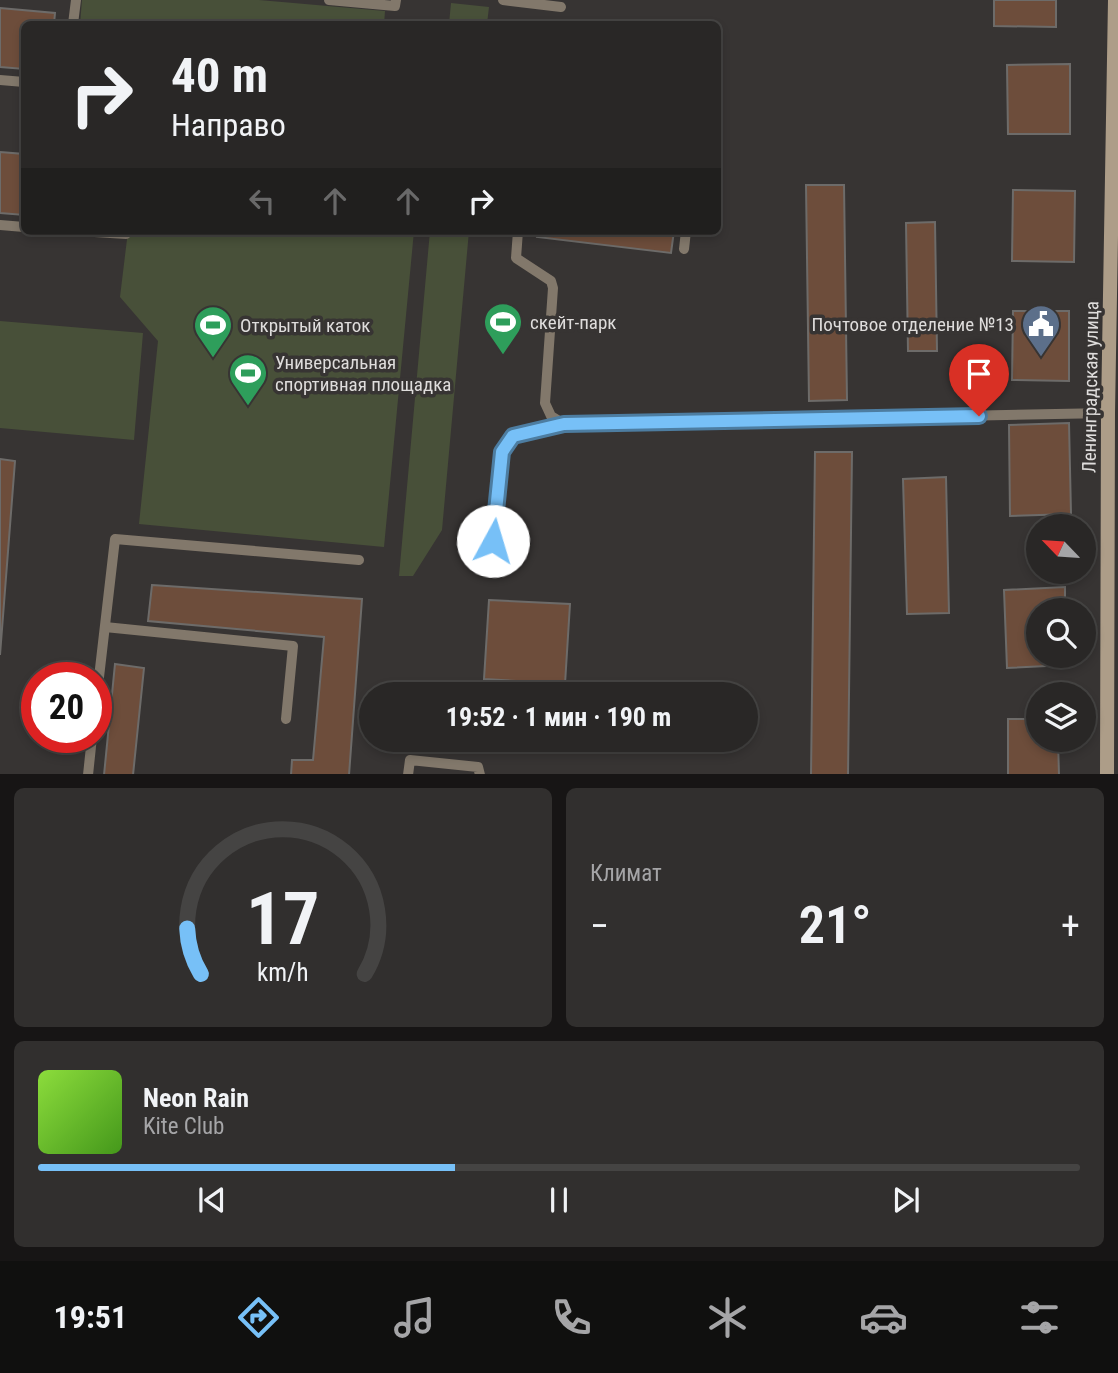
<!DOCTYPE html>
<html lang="ru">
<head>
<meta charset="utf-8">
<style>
  body { margin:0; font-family:"Roboto Condensed",sans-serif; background:#312f2e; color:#f1f3f6; height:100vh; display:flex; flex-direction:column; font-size:26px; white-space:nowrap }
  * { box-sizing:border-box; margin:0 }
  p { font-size:23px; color:#a5a5a7 }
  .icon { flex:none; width:38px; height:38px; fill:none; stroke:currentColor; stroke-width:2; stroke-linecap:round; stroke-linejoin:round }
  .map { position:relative; height:774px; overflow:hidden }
  .panel { display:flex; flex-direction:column; gap:14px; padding:14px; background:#171515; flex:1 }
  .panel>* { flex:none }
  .banner { position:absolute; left:21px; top:21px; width:700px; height:214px; border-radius:10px; box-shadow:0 4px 10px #0003,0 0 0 2px #454443; background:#292726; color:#f1f3f6; overflow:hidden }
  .needle { width:46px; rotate:295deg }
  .fabs { position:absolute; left:1026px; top:514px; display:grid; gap:14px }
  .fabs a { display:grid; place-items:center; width:70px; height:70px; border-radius:50%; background:#292726; box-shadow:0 4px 10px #0003,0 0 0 2px #454443; font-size:35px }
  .speed { position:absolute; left:21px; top:662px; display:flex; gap:14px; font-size:35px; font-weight:700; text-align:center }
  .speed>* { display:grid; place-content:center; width:91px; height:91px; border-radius:50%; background:#292726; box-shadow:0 4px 10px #0003,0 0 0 2px #454443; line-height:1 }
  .speed .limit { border:10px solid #d22; background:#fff; color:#111 }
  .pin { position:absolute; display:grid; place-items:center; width:60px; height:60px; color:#fff; margin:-72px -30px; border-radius:50% 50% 50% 0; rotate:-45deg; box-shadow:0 0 7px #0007 }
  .pin .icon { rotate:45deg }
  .me { position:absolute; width:77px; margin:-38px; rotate:6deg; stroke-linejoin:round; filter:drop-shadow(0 0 5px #0008) }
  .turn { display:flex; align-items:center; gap:24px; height:147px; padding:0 35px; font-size:32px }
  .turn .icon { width:91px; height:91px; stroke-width:2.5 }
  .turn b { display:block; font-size:49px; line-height:60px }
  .lanes { display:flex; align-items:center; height:66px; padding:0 35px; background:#0003; justify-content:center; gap:35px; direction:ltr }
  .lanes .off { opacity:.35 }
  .big { font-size:52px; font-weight:700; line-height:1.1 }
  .panel .tile { flex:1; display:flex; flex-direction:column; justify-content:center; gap:10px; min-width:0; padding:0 24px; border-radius:10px; background:#312f2e }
  .panel .dial { align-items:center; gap:0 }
  .dial svg { height:182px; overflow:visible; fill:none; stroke:#454443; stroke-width:7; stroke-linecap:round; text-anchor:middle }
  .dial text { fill:#f1f3f6; stroke:none }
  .song { display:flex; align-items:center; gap:21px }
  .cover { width:84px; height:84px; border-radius:10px; background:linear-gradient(135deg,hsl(90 70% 55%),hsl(100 70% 35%)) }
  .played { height:7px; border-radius:4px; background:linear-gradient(90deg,#77c0f7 40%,#454443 40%) }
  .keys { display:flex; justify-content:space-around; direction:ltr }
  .heat { display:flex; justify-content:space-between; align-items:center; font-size:38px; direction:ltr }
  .panel .tiles { flex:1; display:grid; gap:14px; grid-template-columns:1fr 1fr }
  .tile:last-child { grid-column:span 2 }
  .trip { position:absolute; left:359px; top:682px; width:399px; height:70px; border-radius:35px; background:#292726; box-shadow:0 4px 10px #0003,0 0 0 2px #454443; font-weight:700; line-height:70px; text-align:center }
  .tabs { display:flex; height:112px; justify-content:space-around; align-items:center; background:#10100f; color:#a5a5a7 }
  .tabs .icon { width:49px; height:49px }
  .tabs .on { color:#77c0f7 }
  .tabs b { font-size:32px; color:#f1f3f6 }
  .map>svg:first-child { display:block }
</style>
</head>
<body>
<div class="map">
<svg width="1118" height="775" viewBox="0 0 1118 775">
  <rect width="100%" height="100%" fill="#373433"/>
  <path fill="#485039" d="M 82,0 L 259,0 L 385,11 L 384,24 L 80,24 Z
    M 451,3 L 489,7 L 487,24 L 449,24 Z
    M 128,231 L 414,231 L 384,547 L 139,524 L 158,341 L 120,297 Z
    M 430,231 L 469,231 L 442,530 L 413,576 L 399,576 Z
    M 0,321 L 143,333 L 134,440 L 0,428 Z"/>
  <path fill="#6d4d3b" stroke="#6d6b69" stroke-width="2" d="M 994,0 L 1056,0 L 1056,27 L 994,26 Z
    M 0,8 L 55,13 L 54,24 L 24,24 L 24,69 L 0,67 Z
    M 1070,64 L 1070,134 L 1008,134 L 1007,65 Z
    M 0,152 L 24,154 L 24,215 L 0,213 Z
    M 806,185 L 844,185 L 847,400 L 809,401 Z
    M 1013,190 L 1075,191 L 1074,262 L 1012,261 Z
    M 935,222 L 937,351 L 908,351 L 906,223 Z
    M 538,231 L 674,231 L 671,253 L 537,237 Z
    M 1013,311 L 1069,311 L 1069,381 L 1012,380 Z
    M 1069,423 L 1071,514 L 1010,516 L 1009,425 Z
    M 815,452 L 852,452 L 848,775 L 811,775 Z
    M 0,459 L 15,461 L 0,655 Z
    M 946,477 L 949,613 L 907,614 L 903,479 Z
    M 152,585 L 362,599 L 349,775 L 291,775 L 292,760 L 313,760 L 324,637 L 148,621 Z
    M 1065,587 L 1065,611 L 1038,611 L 1038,656 L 1067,656 L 1067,665 L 1007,668 L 1004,590 Z
    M 489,600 L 570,604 L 565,684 L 484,679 Z
    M 115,664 L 144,668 L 133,775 L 104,775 Z
    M 1008,719 L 1038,719 L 1038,740 L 1058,740 L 1059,775 L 1008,775 Z"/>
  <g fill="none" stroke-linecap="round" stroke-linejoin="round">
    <path stroke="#82786b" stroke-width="10" d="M 329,0 L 395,6 L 396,0
      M 503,0 L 561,7
      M 73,24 L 76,0
      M 0,80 L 24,82
      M 0,225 L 24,227
      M 79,231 L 126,234 L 126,231
      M 518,231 L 516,258 L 551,281 L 553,288 L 545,403 L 551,416 L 564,424 L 1108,413
      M 684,249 L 686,231
      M 493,541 L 502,452 L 513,436 L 564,424
      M 105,627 L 293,646 L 286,719
      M 96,703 L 115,539 L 359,560
      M 88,775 L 92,737
      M 408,775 L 410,760 L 478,767 L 480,775"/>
    <path stroke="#ad9d88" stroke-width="14" d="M 1107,775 L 1108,413 L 1115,0"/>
  </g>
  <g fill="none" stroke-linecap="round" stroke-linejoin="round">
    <defs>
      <path id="route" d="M 493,541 L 502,452 L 513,436 L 564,424 L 979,416"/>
    </defs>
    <use href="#route" stroke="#4d7da1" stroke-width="18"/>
    <use href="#route" stroke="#77c0f7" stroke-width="12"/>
  </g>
  <defs>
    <symbol id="stadium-pin" viewBox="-11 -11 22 30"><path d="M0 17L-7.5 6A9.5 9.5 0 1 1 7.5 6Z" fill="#2e9e5b" stroke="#373433"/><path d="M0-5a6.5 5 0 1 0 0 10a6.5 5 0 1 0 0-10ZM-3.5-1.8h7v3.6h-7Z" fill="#fff"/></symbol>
    <symbol id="civic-pin" viewBox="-11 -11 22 30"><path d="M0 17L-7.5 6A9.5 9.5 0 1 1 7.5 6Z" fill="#5c6f8a" stroke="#373433"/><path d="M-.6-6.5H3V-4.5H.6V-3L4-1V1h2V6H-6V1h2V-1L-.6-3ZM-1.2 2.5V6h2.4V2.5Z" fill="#fff"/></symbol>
  </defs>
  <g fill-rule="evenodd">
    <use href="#stadium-pin" x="481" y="300" width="44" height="60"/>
    <use href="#civic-pin" x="1019" y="302" width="44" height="60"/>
    <use href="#stadium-pin" x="191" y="303" width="44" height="60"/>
    <use href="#stadium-pin" x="226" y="351" width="44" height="60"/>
  </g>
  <g text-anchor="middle" stroke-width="7" stroke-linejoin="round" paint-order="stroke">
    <g font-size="19" fill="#dfdddc" stroke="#373433" text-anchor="start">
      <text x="530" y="329">скейт-парк</text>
      <text x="1014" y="331" text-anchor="end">Почтовое отделение №13</text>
      <text x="240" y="332">Открытый каток</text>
      <text x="275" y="369">Универсальная<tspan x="275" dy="22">спортивная площадка</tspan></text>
    </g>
    <g font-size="19" fill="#dfdddc" stroke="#373433">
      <text transform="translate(1090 387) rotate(-89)" y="7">Ленинградская улица</text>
    </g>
  </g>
</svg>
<div class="fabs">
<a><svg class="needle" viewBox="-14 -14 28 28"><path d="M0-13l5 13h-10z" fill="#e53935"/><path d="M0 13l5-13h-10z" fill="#a5a5a7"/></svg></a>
<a><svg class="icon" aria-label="search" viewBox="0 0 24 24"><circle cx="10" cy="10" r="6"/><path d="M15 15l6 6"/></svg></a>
<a><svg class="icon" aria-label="layers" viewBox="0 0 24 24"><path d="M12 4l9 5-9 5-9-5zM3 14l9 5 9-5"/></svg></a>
</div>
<div class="speed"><div class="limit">20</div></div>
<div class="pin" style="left:979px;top:416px;background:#d93025"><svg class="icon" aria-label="arrive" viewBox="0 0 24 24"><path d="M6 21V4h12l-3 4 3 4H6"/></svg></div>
<svg class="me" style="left:493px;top:541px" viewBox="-20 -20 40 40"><circle r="19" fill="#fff"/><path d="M0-13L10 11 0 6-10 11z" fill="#77c0f7"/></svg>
<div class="trip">19:52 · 1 мин · 190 m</div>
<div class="banner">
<div class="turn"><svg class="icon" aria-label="right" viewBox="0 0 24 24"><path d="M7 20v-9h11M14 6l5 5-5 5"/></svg><div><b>40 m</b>Направо</div></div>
<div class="lanes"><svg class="icon off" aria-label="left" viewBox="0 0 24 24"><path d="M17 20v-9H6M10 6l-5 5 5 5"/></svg><svg class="icon off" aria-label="ahead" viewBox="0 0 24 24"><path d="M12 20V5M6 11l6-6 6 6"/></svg><svg class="icon off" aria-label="ahead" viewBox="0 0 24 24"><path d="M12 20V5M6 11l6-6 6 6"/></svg><svg class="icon" aria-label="right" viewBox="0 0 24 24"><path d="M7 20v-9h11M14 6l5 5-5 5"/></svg></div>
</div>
</div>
<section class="panel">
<div class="tiles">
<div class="tile dial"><svg viewBox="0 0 100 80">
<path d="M14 69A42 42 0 1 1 86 69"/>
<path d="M14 69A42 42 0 0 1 8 49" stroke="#77c0f7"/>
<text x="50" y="56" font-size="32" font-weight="700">17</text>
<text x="50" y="72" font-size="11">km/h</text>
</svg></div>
<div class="tile"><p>Климат</p>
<div class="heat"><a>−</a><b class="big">21°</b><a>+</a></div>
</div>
<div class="tile">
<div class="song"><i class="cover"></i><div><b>Neon Rain</b><p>Kite Club</p></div></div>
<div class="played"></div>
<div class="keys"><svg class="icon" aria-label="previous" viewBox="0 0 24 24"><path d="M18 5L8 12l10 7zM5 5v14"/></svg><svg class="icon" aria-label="pause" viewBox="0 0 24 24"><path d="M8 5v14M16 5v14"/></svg><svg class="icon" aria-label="next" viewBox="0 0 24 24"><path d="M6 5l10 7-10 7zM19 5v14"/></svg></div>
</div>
</div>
</section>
<nav class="tabs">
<b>19:51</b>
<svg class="icon on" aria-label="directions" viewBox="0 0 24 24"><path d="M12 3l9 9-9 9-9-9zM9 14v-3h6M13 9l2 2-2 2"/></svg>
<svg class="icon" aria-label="music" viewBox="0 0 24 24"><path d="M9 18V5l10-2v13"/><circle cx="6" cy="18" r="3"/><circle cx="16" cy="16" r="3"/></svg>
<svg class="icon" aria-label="phone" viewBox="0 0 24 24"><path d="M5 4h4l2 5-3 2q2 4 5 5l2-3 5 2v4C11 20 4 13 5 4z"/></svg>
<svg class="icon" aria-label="climate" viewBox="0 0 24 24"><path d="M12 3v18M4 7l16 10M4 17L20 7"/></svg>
<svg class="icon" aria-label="car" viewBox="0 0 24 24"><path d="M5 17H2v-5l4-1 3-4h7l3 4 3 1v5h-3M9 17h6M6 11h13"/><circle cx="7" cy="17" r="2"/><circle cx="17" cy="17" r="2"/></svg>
<svg class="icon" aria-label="filters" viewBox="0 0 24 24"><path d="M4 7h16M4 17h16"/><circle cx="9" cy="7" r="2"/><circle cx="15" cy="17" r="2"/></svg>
</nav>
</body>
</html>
